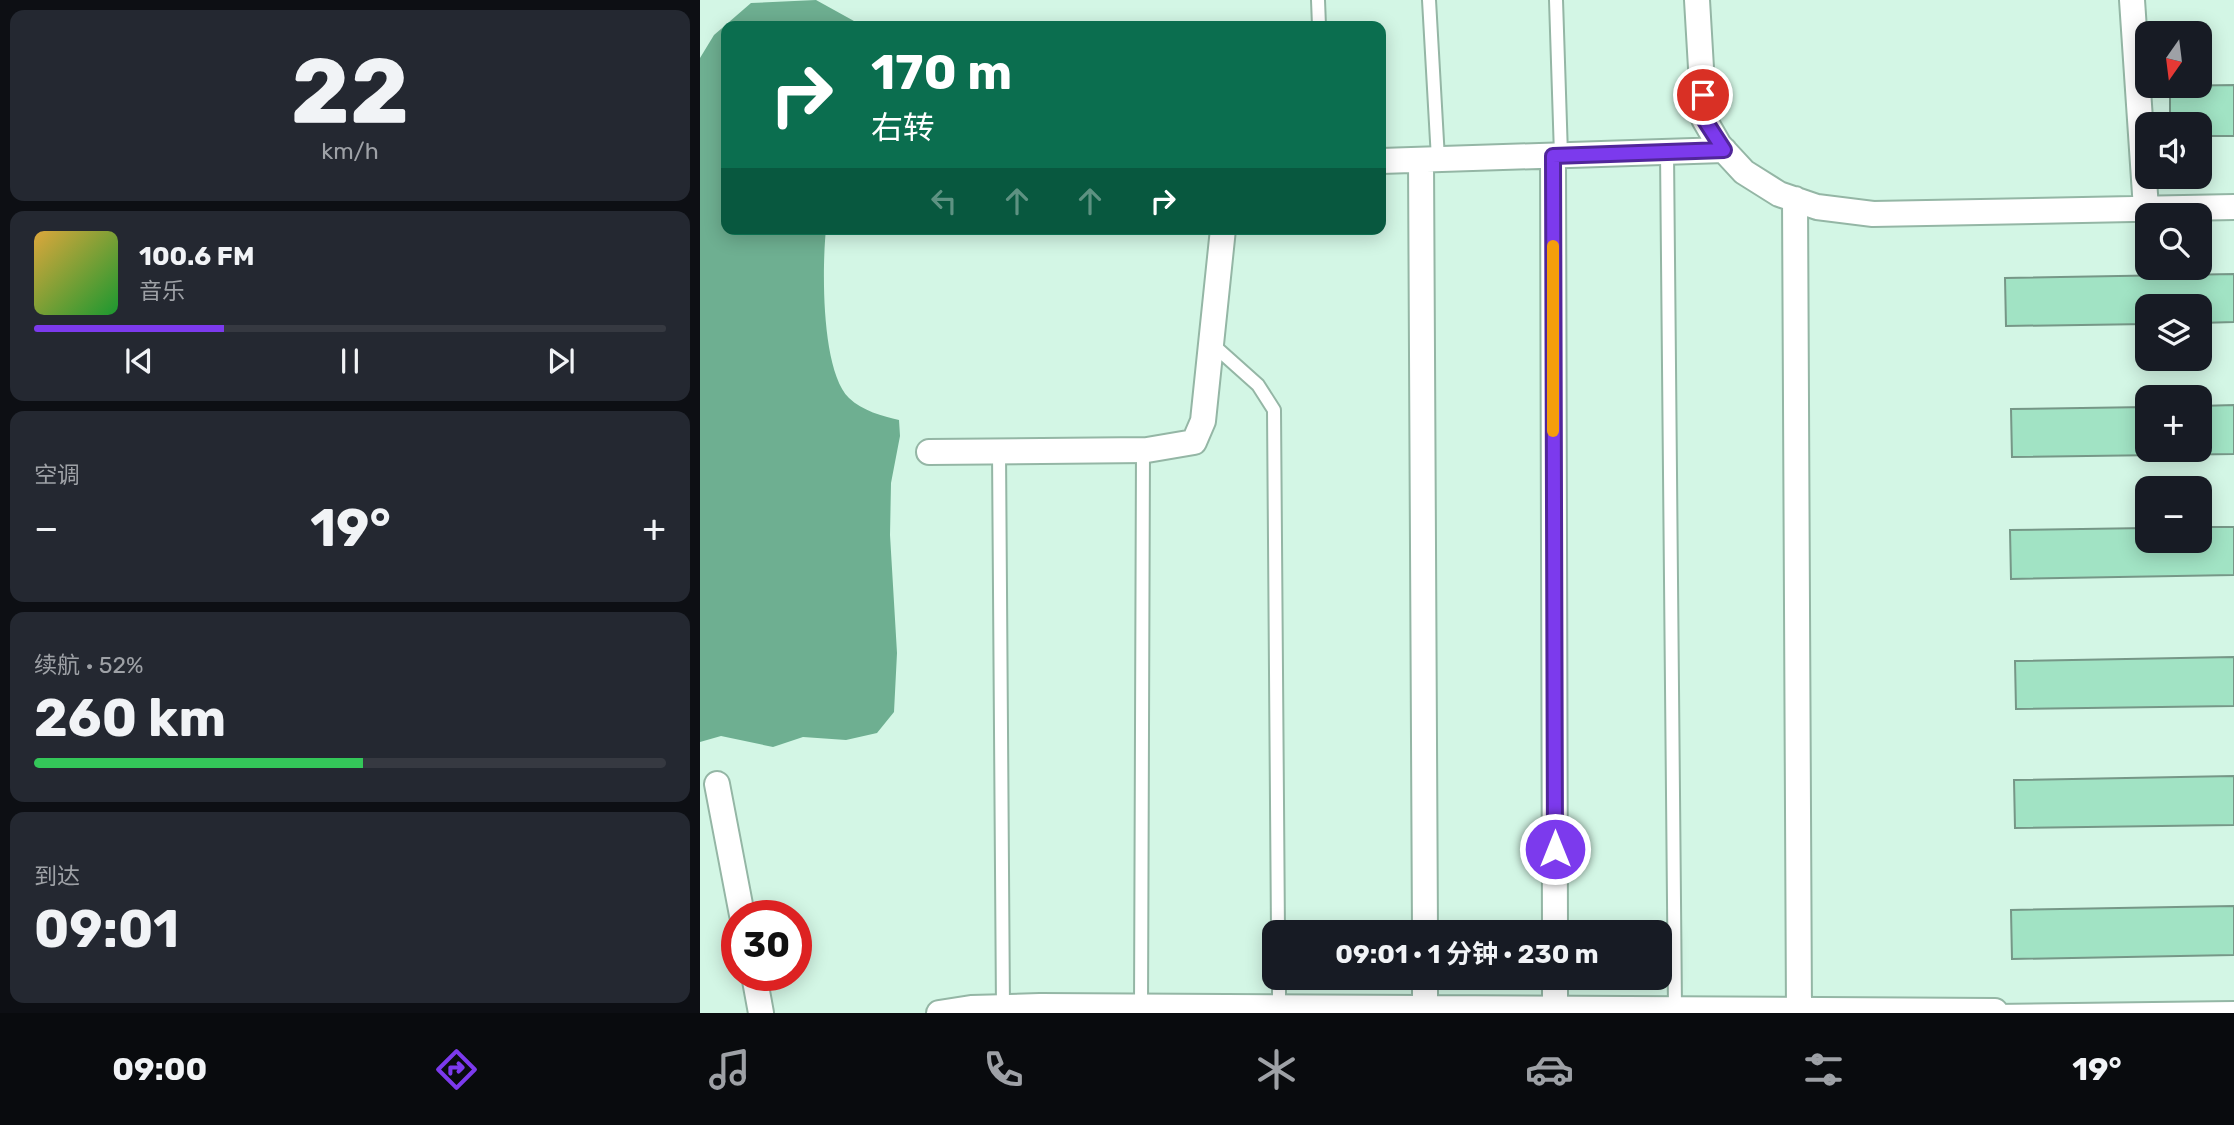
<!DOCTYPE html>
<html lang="zh">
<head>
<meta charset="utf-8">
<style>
  body { margin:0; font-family:Rubik,"Noto Sans SC",sans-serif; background:#242831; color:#f1f3f6; height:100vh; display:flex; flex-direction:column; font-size:26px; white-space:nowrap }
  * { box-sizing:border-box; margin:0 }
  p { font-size:23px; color:#9ea1a6 }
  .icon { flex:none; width:38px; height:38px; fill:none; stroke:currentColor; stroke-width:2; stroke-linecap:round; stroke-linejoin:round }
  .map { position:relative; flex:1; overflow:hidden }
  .sheet { display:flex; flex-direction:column; gap:10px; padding:10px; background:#0d0f14; width:700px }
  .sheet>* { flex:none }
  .banner { position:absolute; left:21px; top:21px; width:665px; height:214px; border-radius:14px; box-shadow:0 4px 18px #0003; background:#0b6e4f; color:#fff; overflow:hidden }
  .needle { width:46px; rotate:194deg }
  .buttons { position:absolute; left:1435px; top:21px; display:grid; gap:14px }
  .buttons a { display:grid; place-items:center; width:77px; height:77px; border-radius:14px; background:#171b24; box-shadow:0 4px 18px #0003; font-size:35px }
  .speed { position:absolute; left:21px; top:900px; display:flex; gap:14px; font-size:35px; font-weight:700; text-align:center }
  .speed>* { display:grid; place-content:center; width:91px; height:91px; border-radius:50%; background:#171b24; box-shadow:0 4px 18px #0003; line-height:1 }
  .speed .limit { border:10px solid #d22; background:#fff; color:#111 }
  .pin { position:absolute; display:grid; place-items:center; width:60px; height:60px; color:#fff; margin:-30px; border:4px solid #fff; border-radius:50%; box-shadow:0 2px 7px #0007 }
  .me { position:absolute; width:77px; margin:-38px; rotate:0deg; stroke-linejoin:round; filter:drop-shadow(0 0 5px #0008) }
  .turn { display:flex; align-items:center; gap:24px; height:147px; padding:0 35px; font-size:32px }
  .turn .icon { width:91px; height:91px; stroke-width:2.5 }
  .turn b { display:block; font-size:49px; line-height:60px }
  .lanes { display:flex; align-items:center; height:66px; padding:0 35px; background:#0003; justify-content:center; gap:35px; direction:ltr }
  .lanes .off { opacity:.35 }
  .big { font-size:52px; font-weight:700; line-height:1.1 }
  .sheet .widget { flex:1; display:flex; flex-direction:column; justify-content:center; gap:10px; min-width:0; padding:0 24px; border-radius:14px; background:#242831 }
  .sheet .dial { align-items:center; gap:0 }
  .dial b { font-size:91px; line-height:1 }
  .song { display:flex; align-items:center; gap:21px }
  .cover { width:84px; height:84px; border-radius:10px; background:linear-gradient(135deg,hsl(40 70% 55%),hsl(130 70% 35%)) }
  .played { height:7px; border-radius:4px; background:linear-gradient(90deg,#7c3aed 30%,#363941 30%) }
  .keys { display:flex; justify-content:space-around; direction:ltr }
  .heat { display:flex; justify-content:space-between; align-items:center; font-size:38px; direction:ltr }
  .charge { height:10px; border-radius:5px; background:linear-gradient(90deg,#34c759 52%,#363941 0) }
  .trip { position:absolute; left:562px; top:920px; width:410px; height:70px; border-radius:14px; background:#171b24; box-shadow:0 4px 18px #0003; font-weight:700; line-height:70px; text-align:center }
  .tabs { display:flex; height:112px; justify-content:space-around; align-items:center; background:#090b0e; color:#9ea1a6 }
  .tabs .icon { width:49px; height:49px }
  .tabs .selected { color:#7c3aed }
  .tabs b { font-size:32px; color:#f1f3f6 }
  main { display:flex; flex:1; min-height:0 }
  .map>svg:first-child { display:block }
</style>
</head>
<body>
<main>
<section class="sheet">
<div class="widget dial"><b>22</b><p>km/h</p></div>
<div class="widget">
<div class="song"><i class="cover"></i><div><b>100.6 FM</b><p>音乐</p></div></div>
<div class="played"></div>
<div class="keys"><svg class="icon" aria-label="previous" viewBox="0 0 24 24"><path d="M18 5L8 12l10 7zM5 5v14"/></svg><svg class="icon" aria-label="pause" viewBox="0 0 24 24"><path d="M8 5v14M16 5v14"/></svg><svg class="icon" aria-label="next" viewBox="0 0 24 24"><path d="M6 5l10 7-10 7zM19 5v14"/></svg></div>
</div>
<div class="widget"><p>空调</p>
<div class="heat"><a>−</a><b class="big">19°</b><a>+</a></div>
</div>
<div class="widget"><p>续航 · 52%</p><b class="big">260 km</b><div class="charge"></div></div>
<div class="widget"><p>到达</p><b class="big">09:01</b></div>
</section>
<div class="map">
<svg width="1534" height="1013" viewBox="0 0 1534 1013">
  <rect width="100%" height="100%" fill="#d3f6e5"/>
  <path fill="#6eaf91" d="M 116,0 L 163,26 L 26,26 L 26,229 L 126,229 C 122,268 121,370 149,398 C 162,411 183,416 199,420 L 200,436 L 191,483 L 190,535 L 197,653 L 194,712 L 177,733 L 146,740 L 103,737 L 73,747 L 21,736 L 0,742 L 0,58 L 14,35 L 51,3 Z"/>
  <path fill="#a1e3c4" stroke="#769787" stroke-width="2" d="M 1534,85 L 1534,136 L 1500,136 L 1500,124 L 1470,124 L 1470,86 Z
    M 1534,274 L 1534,322 L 1500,323 L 1500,306 L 1447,306 L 1447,324 L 1306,326 L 1305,278 Z
    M 1534,405 L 1534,454 L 1312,457 L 1311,409 L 1447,407 L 1447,450 L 1500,450 L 1500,406 Z
    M 1500,527 L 1534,527 L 1534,575 L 1311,579 L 1310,530 L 1447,528 L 1447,541 L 1500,541 Z
    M 1534,657 L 1534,706 L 1316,709 L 1315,661 Z
    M 1534,776 L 1534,825 L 1315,828 L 1314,780 Z
    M 1534,906 L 1534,955 L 1312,959 L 1311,910 Z"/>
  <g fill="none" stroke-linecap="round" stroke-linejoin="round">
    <defs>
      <path id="lane" d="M 618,0 L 619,26
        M 729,0 L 738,159
        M 856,0 L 861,155
        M 967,152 L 975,1008
        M 511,343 L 558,385 L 574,410 L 578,933
        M 299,451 L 303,1009
        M 579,978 L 579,1009
        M 441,1009 L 443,450
        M 1295,1011 L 1534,1008"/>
      <path id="street" d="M 997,0 L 1004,119 L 1019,145 L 1044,172 L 1079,194 L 1117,207 L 1173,214 L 1534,207
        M 1432,0 L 1446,209
        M 853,156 L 855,933
        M 721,160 L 725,933
        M 681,161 L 1024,150
        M 1095,199 L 1099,1013
        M 229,452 L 447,450 L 494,442 L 503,421 L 523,229
        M 17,784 L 42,915
        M 54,975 L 61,1013
        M 725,978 L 725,1013
        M 855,978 L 855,1008
        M 239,1013 L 271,1008 L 340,1006 L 1295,1011"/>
    </defs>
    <use href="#lane" stroke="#94b6a5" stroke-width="16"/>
    <use href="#street" stroke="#94b6a5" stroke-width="28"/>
    <use href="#lane" stroke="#fff" stroke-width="12"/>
    <use href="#street" stroke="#fff" stroke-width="24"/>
  </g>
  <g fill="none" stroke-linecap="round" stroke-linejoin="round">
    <defs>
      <path id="route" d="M 855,849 L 853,156 L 1024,150 L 1004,119 L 1003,95"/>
    </defs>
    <use href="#route" stroke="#51269a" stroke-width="18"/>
    <use href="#route" stroke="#7c3aed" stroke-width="12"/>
    <path stroke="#f59e0b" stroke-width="12" d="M 853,246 L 853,431"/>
  </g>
</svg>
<div class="buttons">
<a><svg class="needle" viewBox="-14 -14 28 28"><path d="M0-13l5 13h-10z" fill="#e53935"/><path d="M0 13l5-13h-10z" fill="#9ea1a6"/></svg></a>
<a><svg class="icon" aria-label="sound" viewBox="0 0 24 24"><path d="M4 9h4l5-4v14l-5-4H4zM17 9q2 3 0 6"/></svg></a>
<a><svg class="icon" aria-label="search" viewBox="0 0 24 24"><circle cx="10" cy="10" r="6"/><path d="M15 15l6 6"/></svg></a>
<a><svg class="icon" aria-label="layers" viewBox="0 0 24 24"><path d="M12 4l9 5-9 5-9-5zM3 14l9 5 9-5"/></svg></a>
<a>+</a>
<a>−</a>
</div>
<div class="speed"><div class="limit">30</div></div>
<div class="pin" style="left:1003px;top:95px;background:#d93025"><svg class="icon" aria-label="arrive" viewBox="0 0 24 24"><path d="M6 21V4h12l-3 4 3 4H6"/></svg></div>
<svg class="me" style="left:855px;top:849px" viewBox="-20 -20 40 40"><circle r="17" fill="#7c3aed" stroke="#fff" stroke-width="3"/><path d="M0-11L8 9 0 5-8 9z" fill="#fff"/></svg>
<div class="trip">09:01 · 1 分钟 · 230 m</div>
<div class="banner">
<div class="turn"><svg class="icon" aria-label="right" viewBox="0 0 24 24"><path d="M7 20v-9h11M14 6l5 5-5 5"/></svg><div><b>170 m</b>右转</div></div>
<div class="lanes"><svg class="icon off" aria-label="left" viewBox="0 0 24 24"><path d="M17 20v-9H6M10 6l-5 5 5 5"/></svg><svg class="icon off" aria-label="ahead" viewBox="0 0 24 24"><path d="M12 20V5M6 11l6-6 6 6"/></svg><svg class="icon off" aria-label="ahead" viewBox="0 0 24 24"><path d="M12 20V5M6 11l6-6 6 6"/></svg><svg class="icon" aria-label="right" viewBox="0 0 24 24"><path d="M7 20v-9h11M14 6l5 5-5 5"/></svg></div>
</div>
</div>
</main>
<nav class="tabs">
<b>09:00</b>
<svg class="icon selected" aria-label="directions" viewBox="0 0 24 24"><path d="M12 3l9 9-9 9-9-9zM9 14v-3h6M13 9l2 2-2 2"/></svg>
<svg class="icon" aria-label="music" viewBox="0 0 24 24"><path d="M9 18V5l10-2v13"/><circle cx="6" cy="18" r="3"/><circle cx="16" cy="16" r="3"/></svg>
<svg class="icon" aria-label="phone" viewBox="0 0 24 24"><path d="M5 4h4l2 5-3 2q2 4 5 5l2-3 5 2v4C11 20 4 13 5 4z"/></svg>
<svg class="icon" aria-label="climate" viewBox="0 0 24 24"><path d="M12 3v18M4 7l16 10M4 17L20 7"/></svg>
<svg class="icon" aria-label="car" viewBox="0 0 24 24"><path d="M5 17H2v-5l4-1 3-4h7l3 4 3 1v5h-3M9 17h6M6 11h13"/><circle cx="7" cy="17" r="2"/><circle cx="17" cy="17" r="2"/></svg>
<svg class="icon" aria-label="filters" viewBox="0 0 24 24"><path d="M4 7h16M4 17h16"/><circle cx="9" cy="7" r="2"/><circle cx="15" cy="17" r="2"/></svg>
<b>19°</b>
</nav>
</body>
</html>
